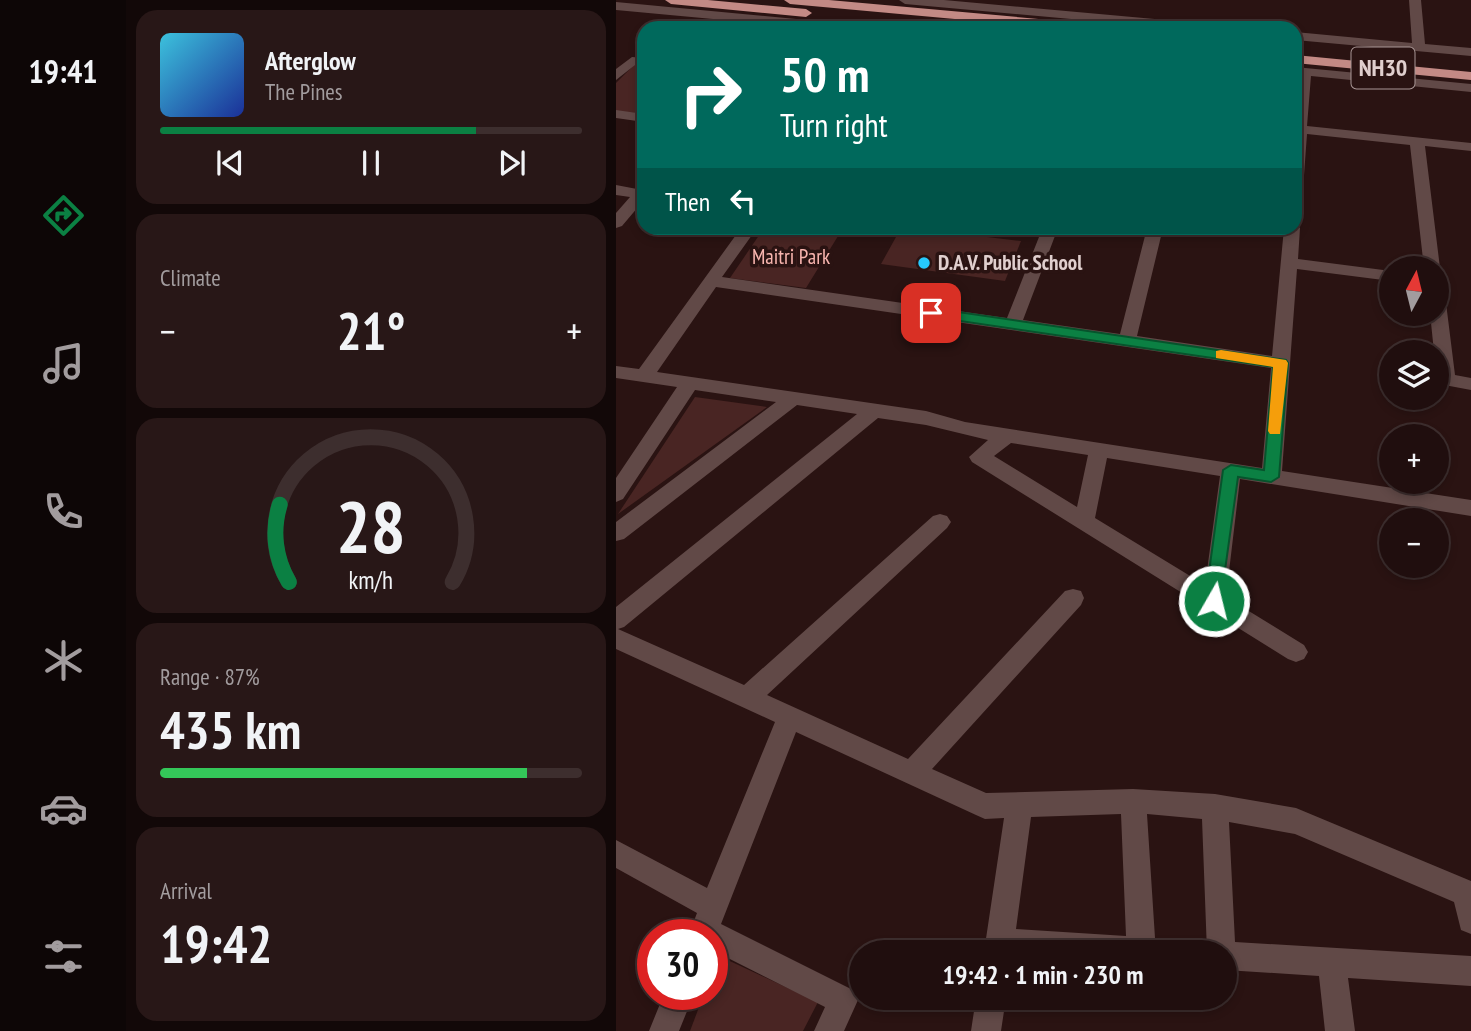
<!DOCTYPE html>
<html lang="en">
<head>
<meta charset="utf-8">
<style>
  body { margin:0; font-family:"PT Sans Narrow",sans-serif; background:#281717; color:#f1f3f6; height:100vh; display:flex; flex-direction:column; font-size:26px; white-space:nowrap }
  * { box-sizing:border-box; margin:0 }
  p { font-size:23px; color:#a29c9e }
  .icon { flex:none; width:38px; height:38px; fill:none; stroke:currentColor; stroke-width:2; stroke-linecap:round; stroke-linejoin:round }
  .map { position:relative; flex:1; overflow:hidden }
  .sheet { display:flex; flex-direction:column; gap:10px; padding:10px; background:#120808; width:490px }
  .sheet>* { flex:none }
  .banner { position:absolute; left:21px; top:21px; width:665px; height:214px; border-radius:21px; box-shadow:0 4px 10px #0003,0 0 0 2px #3d2e2e; background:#00695c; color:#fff; overflow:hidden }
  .needle { width:46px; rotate:7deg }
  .controls { position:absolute; left:763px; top:256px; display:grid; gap:14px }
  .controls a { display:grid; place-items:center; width:70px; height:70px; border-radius:50%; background:#200e0e; box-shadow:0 4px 10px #0003,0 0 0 2px #3d2e2e; font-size:35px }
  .speed { position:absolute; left:21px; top:919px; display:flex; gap:14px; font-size:35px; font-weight:700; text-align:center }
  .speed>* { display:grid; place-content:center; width:91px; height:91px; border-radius:50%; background:#200e0e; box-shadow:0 4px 10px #0003,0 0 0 2px #3d2e2e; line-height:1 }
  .speed .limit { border:10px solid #d22; background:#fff; color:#111 }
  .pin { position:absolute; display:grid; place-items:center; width:60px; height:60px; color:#fff; margin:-30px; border-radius:14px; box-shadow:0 4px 10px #0006 }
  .me { position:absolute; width:77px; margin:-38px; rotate:8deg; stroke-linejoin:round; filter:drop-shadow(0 0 5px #0008) }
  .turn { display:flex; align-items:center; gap:24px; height:147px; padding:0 28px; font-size:32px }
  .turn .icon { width:91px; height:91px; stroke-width:2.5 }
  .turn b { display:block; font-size:49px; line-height:60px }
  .then { display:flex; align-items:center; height:66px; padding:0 28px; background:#0003; gap:14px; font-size:26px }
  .big { font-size:52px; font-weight:700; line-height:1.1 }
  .sheet .tile { flex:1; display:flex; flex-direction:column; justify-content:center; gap:10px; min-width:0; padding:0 24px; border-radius:21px; background:#281717 }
  .sheet .dial { align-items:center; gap:0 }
  .dial svg { height:182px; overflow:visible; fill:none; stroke:#3d2e2e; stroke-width:7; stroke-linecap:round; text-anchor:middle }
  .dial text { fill:#f1f3f6; stroke:none }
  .song { display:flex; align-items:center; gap:21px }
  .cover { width:84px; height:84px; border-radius:10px; background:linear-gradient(135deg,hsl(190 70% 55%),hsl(230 70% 35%)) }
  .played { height:7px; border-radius:4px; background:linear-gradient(90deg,#0b8043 75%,#3d2e2e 75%) }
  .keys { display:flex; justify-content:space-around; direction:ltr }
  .heat { display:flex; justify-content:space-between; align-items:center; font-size:38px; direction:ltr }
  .charge { height:10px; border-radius:5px; background:linear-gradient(90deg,#34c759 87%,#3d2e2e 0) }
  .trip { position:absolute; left:233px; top:940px; width:388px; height:70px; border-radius:35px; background:#200e0e; box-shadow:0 4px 10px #0003,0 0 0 2px #3d2e2e; font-weight:700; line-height:70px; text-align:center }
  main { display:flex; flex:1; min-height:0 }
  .menu { display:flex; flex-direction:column; width:126px; justify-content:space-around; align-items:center; background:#0d0606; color:#a29c9e }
  .menu .icon { width:49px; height:49px }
  .menu .current { color:#0b8043 }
  .menu b { font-size:32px; color:#f1f3f6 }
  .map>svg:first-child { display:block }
</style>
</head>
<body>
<main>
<nav class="menu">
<b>19:41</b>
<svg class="icon current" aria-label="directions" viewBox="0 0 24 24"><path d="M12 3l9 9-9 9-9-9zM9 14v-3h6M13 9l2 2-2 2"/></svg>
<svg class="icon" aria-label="music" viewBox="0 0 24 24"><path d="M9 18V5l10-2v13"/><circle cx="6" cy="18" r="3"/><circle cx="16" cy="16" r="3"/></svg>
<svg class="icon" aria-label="phone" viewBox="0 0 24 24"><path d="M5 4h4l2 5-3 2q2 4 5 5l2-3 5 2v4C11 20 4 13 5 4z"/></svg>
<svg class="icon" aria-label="climate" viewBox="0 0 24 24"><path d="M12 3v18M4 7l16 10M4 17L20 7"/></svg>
<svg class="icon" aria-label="car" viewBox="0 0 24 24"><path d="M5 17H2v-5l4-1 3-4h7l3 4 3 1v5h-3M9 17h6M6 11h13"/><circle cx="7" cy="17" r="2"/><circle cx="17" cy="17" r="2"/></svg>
<svg class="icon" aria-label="filters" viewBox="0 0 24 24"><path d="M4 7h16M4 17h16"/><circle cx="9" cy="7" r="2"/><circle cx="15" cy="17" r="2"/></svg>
</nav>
<section class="sheet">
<div class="tile">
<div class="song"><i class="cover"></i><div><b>Afterglow</b><p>The Pines</p></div></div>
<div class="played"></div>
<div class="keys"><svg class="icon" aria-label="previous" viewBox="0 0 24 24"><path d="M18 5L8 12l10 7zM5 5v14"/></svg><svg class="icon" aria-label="pause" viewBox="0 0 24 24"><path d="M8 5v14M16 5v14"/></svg><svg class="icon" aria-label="next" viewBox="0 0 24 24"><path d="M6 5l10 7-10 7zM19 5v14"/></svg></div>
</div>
<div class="tile"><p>Climate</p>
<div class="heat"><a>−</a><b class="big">21°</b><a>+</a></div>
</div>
<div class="tile dial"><svg viewBox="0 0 100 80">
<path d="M14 69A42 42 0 1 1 86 69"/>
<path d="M14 69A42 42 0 0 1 10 35" stroke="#0b8043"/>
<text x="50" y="56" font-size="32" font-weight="700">28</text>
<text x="50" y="72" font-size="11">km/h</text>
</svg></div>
<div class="tile"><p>Range · 87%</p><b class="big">435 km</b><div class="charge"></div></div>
<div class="tile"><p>Arrival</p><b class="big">19:42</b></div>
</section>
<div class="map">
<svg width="855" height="1031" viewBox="0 0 855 1031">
  <rect width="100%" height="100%" fill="#2a1312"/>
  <path fill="#492523" d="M 19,64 L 28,65 L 28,114 L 0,111 L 0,83 Z
    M 148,228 L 227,228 L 190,288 L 114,278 Z
    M 285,228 L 297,228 L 405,241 L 389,281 L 265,264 Z
    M 79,397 L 151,407 L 2,514 Z
    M 103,956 L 202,1002 L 187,1031 L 74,1031 L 88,994 L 96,994 L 96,974 Z"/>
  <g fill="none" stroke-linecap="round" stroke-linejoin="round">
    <path fill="#614947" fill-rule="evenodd" d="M 283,0 L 328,0 L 594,24 L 600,28 L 554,28 L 289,4 Z
      M 793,0 L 805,0 L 809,44 L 855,48 L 855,56 L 679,40 L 679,32 L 796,43 Z
      M 0,2 L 233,24 L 239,28 L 194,28 L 0,10 Z
      M 16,57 L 28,58 L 28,66 L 19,65 L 0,80 L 0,69 Z
      M 679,67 L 855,84 L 855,92 L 695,76 L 691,126 L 855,143 L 855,151 L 809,146 L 824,268 L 822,272 L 821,268 L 808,268 L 794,145 L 691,134 L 687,189 L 679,194 L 679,109 L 682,75 L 679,75 Z
      M 0,110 L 28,114 L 28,122 L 0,118 Z
      M 0,185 L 21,189 L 28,185 L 28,200 L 6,226 L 0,228 L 0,213 L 14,197 L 0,195 Z
      M 679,224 L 684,228 L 682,259 L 775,271 L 775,281 L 681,269 L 666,471 L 855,500 L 855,516 L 624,479 L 610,597 L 688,645 L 692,652 L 688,659 L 680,662 L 672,659 L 356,462 L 353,457 L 372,440 L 310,425 L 262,418 L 8,627 L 2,629 L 128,685 L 317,516 L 324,514 L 331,516 L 335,522 L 331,528 L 151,695 L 292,759 L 449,591 L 457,589 L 465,591 L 468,598 L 465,605 L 316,769 L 370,793 L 517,789 L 599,794 L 680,808 L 855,881 L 855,934 L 845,930 L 838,902 L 679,834 L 613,822 L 619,942 L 855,956 L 855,986 L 732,978 L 739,1031 L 709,1031 L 703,976 L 609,970 L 609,952 L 591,952 L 586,819 L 531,814 L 539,938 L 547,942 L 551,952 L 368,952 L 388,818 L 369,819 L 360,815 L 180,732 L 105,924 L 237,990 L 242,1000 L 228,1031 L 198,1031 L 209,1007 L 96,950 L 96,934 L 73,934 L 81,913 L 0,868 L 0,840 L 91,888 L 159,722 L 0,649 L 0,607 L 241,414 L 181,405 L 8,539 L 0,541 L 0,522 L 160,402 L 79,390 L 7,499 L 0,502 L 0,478 L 61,387 L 0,378 L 0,366 L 23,369 L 125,228 L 141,228 L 106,277 L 391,318 L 423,237 L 386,233 L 378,228 L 442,228 L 407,320 L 504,334 L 531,228 L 547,228 L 521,336 L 656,356 L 668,228 L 679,228 ZM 100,287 L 655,368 L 646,468 L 349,422 L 310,411 L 41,372 ZM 395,443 L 472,455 L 461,507 L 378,456 ZM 491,458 L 604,476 L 589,585 L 479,518 ZM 505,814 L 510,936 L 400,929 L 415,817 Z
      M 821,298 L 830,303 L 839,375 L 855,378 L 855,390 L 823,384 L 821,380 L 821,352 L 818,352 L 814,313 L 821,313 Z
      M 48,994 L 78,994 L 63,1031 L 33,1031 Z
      M 360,998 L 390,998 L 385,1031 L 355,1031 Z"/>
    <path fill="#c38a85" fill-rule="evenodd" d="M 49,0 L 92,0 L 190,9 L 196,13 L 190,17 L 55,4 Z
      M 168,0 L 213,0 L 478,24 L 484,28 L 438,28 L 174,4 Z
      M 679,55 L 855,72 L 855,80 L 679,63 Z"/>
  </g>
  <path fill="#0b8043" stroke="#07532c" stroke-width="2" d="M 315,308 L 670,360 L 672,363 L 663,477 L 655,482 L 622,477 L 604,606 L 592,606 L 589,601 L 607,470 L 615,465 L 648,470 L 657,367 L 310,316 L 310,310 Z"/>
  <path fill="#f59e0b" d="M 605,350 L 670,360 L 672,363 L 664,434 L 654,434 L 652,431 L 657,367 L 600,358 L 600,351 Z"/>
  <circle fill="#26c9fe" stroke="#2a1312" stroke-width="2.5" cx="308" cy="263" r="7"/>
  <g text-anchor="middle" stroke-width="7" stroke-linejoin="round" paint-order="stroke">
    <g font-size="21" fill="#f9b5af" stroke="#2a1312">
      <text x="175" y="264">Maitri Park</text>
    </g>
    <g font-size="21" font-weight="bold" fill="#e0cfce" stroke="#2a1312" text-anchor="start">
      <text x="322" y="270">D.A.V. Public School</text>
    </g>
    <rect fill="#2a1312" stroke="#a99796" stroke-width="2" x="735.5" y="47.5" width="63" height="41" rx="5"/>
    <g font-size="24" font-weight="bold" fill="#e0cfce">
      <text x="767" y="76">NH30</text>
    </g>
  </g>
</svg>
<div class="controls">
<a><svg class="needle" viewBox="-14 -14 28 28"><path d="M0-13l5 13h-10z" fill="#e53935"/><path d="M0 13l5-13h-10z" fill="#a29c9e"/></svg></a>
<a><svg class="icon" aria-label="layers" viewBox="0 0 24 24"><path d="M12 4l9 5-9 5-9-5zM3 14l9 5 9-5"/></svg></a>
<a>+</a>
<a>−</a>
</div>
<div class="speed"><div class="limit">30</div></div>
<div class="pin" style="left:315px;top:313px;background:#d93025"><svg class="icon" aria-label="arrive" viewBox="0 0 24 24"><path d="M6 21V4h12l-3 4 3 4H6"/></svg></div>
<svg class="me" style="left:598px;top:601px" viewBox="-20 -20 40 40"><circle r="17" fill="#0b8043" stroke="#fff" stroke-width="3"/><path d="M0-11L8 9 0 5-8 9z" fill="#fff"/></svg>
<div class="trip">19:42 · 1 min · 230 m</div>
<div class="banner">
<div class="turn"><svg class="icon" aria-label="right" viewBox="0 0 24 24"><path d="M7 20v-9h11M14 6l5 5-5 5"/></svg><div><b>50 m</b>Turn right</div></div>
<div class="then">Then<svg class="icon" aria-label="left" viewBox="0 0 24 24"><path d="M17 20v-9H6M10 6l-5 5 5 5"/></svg></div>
</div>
</div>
</main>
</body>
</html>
